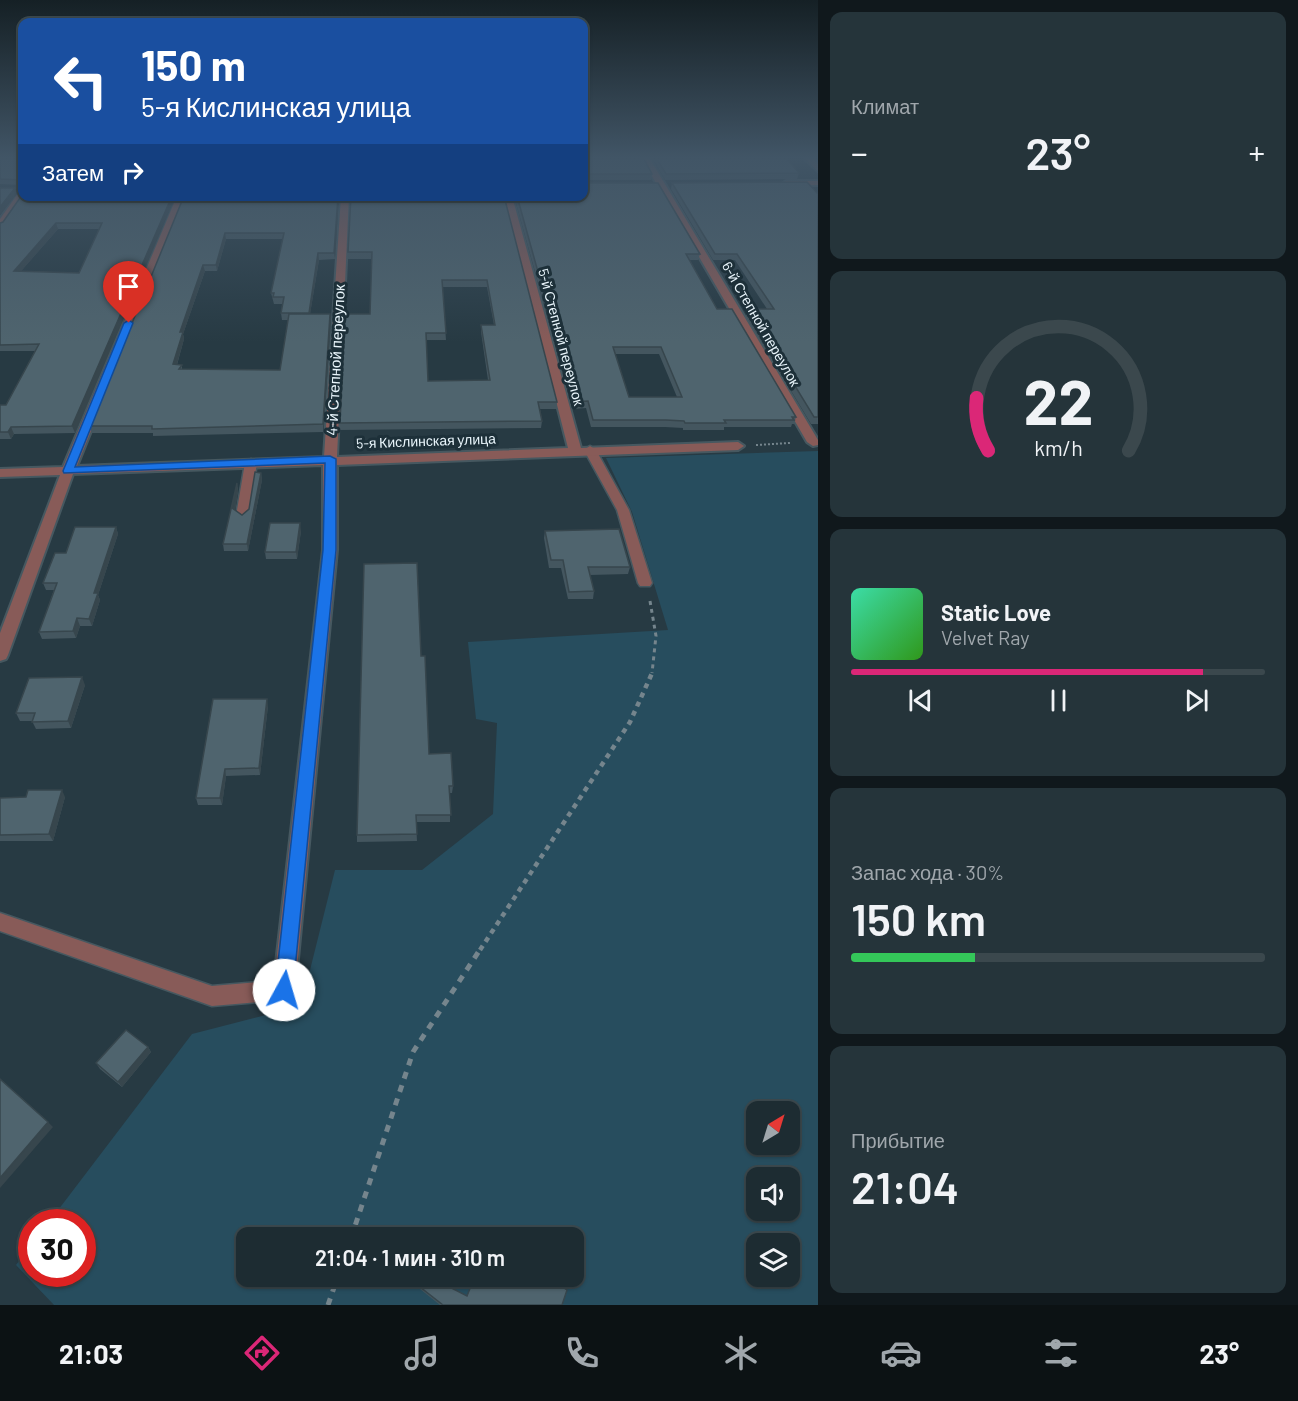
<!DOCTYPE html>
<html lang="ru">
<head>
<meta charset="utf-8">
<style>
  body { margin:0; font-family:Barlow,sans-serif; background:#25343a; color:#f1f3f6; height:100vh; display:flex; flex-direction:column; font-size:22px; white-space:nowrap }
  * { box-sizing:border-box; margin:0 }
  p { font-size:20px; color:#a0a7ac }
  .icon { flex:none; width:33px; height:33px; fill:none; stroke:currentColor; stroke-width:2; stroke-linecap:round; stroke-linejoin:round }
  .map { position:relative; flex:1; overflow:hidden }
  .drawer { display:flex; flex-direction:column; gap:12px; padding:12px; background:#10181c; width:480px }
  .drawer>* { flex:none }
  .hud { position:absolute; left:18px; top:18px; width:570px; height:183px; border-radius:12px; box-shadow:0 2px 4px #0004,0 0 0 2px #3b484d; background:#1a4fa0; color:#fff; overflow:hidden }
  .needle { width:39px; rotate:38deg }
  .fabs { position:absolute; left:746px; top:1101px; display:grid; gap:12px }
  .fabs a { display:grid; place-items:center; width:54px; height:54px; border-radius:12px; background:#1d2c32; box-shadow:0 2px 4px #0004,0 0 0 2px #3b484d; font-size:30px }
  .speed { position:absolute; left:18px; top:1209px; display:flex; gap:12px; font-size:30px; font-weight:700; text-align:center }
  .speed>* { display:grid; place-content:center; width:78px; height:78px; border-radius:50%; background:#1d2c32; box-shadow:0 2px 4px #0004,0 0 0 2px #3b484d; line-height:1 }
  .speed .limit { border:9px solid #d22; background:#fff; color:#111 }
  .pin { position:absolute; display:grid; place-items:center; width:51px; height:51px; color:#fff; margin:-62px -26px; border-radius:50% 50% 50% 0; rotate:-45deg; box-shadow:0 0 6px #0007 }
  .pin .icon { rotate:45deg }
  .me { position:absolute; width:66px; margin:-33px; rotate:6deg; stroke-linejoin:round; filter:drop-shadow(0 0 4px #0008) }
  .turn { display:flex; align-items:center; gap:21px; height:126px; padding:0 24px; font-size:27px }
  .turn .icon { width:78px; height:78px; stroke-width:2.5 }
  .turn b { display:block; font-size:42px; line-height:51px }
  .then { display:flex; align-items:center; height:57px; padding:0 24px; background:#0003; gap:12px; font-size:22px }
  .big { font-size:45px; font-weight:600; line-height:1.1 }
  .drawer .widget { flex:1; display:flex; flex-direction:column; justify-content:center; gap:9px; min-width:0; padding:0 21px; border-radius:12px; background:#25343a }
  .drawer .dial { align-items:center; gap:0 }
  .dial svg { height:156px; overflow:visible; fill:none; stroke:#3b484d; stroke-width:7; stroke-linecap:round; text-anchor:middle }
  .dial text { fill:#f1f3f6; stroke:none }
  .song { display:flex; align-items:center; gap:18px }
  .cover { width:72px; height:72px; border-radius:9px; background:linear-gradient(135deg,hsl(160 70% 55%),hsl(110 70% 35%)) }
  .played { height:6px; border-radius:3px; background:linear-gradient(90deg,#db2777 85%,#3b484d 85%) }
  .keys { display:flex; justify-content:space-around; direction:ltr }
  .heat { display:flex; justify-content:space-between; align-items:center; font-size:33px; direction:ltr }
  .charge { height:9px; border-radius:4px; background:linear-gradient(90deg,#34c759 30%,#3b484d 0) }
  .trip { position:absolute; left:236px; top:1227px; width:348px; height:60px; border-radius:12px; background:#1d2c32; box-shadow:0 2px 4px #0004,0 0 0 2px #3b484d; font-weight:600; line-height:60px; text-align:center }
  .tabs { display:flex; height:96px; justify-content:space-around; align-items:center; background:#0c1214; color:#a0a7ac }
  .tabs .icon { width:42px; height:42px }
  .tabs .selected { color:#db2777 }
  .tabs b { font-size:27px; color:#f1f3f6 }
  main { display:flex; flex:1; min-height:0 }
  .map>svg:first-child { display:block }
</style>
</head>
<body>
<main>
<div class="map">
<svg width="818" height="1305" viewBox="0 0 818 1305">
  <rect width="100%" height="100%" fill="#273a43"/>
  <path fill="#274d5e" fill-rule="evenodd" d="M 818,451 L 818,1305 L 54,1305 L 16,1265 L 31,1245 L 32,1274 L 82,1274 L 82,1222 L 49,1222 L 192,1034 L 301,1006 L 335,870 L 422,870 L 493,814 L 497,723 L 476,719 L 468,642 L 668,630 L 632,512 L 606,458 ZM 756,1112 L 789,1112 L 789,1144 L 756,1144 ZM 756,1178 L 789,1178 L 789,1210 L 756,1210 ZM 246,1238 L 573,1238 L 573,1276 L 246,1276 ZM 756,1244 L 789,1244 L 789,1276 L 756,1276 Z"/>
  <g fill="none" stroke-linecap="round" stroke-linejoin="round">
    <defs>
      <path id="service" d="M 590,446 L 596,450 L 629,510 L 652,583 L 650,586 L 640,586 L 638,583 L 617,510 L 584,450 Z
        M 251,459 L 257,463 L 248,516 L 242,520 L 236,516 L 245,463 Z
        M 0,913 L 212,986 L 284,980 L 291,983 L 294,990 L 291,997 L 284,1000 L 212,1006 L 0,931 Z"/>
      <path id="minor" d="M 642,159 L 650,159 L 818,440 L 818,445 L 813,446 L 807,442 Z
        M 786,181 L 818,181 L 818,185 L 783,186 L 782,184 Z
        M 19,192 L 22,192 L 22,196 L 25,196 L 3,227 L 0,228 L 0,219 Z
        M 177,196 L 185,196 L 77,466 L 324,457 L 341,196 L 349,196 L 337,457 L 568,448 L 504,196 L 512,196 L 581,448 L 738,442 L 744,446 L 738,450 L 337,465 L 337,550 L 295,990 L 292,998 L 284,1001 L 276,998 L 273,990 L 323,550 L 323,465 L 73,474 L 8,655 L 6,659 L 0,661 L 0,633 L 60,475 L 0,477 L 0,469 L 63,467 Z"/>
      <path id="tertiary" d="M 805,159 L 814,159 L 818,164 L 818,171 Z"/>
    </defs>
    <use href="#service" stroke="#465860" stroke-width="3"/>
    <use href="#minor" stroke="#465860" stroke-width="4"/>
    <use href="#tertiary" stroke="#465860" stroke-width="4"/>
    <path stroke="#75858d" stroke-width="2" stroke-dasharray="2 2" stroke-linecap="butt" d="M 756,445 L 790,443"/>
    <path stroke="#75858d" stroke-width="3" stroke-dasharray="4 4" stroke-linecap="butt" d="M 650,601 L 656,636 L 652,673"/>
    <path stroke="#75858d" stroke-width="4.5" stroke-dasharray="5 5" stroke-linecap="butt" d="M 480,950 L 630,722 L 653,671"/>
    <path stroke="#75858d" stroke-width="5" stroke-dasharray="7 7" stroke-linecap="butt" d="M 351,1238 L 413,1052 L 481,948
      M 328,1305 L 338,1276"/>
    <use href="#service" fill="#885b58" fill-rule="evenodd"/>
    <use href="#minor" fill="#885b58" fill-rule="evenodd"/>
    <use href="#tertiary" fill="#885b58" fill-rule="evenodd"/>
  </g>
  <path fill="#44565f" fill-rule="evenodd" d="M 0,159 L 22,159 L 22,185 L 0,184 Z
    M 584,159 L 652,174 L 651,180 L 584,180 L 585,183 L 700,254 L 698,260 L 689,260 L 717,309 L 796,417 L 794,424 L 792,424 L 791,427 L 724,427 L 724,430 L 683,430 L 683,428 L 665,427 L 591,427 L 586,408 L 573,409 L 514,196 L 584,196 ZM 615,354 L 659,354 L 677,397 L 629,397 Z
    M 653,159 L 787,159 L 799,173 L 797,179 L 665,180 Z
    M 672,183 L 818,194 L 818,424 L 811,424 L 746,316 L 748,309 L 767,309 L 735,260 L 713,260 L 671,189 Z
    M 22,196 L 176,196 L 75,433 L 14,434 L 11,439 L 0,439 L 0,405 L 6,405 L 35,351 L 0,351 L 0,223 L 3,222 ZM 58,229 L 99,229 L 79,273 L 21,271 Z
    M 184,196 L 339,196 L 335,259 L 319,260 L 310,314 L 330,314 L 331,321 L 323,432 L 153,436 L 153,433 L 92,433 L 90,426 ZM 226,239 L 283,239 L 271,293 L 274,304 L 283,304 L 281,313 L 282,320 L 288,320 L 280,370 L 182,369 L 182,365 L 177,365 L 184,339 L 183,334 L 205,271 L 217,271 Z
    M 504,196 L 557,402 L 556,409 L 540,409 L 542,421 L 541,428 L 340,430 L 340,423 L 370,314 L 372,259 L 348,259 L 348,252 ZM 442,287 L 487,287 L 494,325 L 481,325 L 481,332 L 488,380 L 428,381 L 426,340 L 446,340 Z
    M 261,473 L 262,480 L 248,551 L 224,551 L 223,544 L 237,483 L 238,491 L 235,510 L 242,515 L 249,509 Z
    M 116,527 L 118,534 L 98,595 L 100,600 L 92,626 L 80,626 L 76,638 L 42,639 L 39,632 L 54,590 L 46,590 L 43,583 L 66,553 Z
    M 301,531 L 297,559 L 266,559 L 265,552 Z
    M 545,531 L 630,567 L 628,574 L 590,575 L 594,591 L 593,599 L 568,599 L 561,568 L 549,568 L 544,538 Z
    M 421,656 L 429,754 L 453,786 L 452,793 L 450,793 L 450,822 L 416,822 L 417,841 L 357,842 L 357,835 Z
    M 85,685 L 71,728 L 36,729 L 32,721 L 20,721 L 16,713 Z
    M 268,706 L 260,775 L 226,776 L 222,805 L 198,805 L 196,798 Z
    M 65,797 L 53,841 L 0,841 L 0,798 Z
    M 148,1047 L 151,1052 L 122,1087 L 100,1069 L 96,1063 Z
    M 415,1283 L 467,1296 L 562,1305 L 440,1305 L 415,1285 Z"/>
  <path fill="#37464d" d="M 15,188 L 17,194 L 0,215 L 0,207 Z
    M 172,196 L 176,196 L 75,433 L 72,426 Z
    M 338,196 L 339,196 L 335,259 L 334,253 Z
    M 56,223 L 58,229 L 16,277 L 14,271 Z
    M 225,233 L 226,239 L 217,271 L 216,265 Z
    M 318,253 L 319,260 L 309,320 L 309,313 Z
    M 203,265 L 205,271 L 183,334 L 184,339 L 175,371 L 173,364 L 180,332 Z
    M 330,314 L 331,321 L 323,432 L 323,424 Z
    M 11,427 L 14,434 L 11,439 L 8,432 Z
    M 261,473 L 262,480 L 248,551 L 247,544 Z
    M 237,483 L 238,491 L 234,516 L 232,508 Z
    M 300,523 L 301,531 L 297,559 L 296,552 Z
    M 116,527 L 118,534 L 98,595 L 100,600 L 92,626 L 89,619 L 94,593 Z
    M 77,618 L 80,626 L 76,638 L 73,631 Z
    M 82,677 L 85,685 L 71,728 L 68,721 Z
    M 267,699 L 268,706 L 260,775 L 259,768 Z
    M 225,769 L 226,776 L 222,805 L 220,798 Z
    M 62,790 L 65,797 L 53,841 L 49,834 Z
    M 148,1047 L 151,1052 L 122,1087 L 118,1082 Z
    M 48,1122 L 53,1127 L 0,1188 L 0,1178 Z"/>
  <path fill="#4f646e" stroke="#37464d" stroke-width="1.5" fill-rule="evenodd" d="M 0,159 L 22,159 L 22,182 L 22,180 L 0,179 Z
    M 584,159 L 644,159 L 652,174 L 585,174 L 584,175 Z
    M 657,159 L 787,159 L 799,173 L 666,174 Z
    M 584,179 L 585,183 L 658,183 L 700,254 L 686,254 L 717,309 L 732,309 L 796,417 L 792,417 L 794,420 L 724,420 L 726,423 L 685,423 L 684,421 L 666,420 L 593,420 L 588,401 L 574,402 L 517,196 L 584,196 ZM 613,347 L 661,347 L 682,397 L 629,397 Z
    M 807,182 L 818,194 L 818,417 L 814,417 L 748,309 L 774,309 L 737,254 L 715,254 L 672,183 Z
    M 0,188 L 15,188 L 0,207 Z
    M 22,195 L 22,196 L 172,196 L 72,426 L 11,427 L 8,432 L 0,432 L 0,405 L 6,405 L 39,344 L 0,345 L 0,223 L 3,222 ZM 56,223 L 102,223 L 79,273 L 14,271 Z
    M 184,196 L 338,196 L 334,253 L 318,253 L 309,313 L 281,313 L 284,297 L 273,297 L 274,293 L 271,293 L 284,233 L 225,233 L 216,265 L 203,265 L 180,332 L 183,332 L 173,364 L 182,365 L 179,369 L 280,370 L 289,314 L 330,314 L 323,424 L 152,429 L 152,426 L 90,426 Z
    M 351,196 L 504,196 L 557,402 L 538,402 L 542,421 L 340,423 L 345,314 L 370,314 L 372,252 L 348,252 ZM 442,280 L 487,280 L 495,325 L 481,325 L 490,380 L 428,381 L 426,333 L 446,333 Z
    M 255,472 L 261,473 L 247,544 L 223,544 L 237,483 L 232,508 L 242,515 L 249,509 Z
    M 270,523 L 300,523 L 296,552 L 265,552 Z
    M 75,527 L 116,527 L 94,593 L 98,593 L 89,619 L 77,618 L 73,631 L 39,632 L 57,583 L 43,583 L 55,553 L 66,553 Z
    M 619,529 L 630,567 L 588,567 L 594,591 L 569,592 L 563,560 L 551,560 L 545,531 Z
    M 417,563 L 421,656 L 425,656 L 429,754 L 451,753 L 453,786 L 449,786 L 451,815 L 416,815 L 417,834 L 357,835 L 364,564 Z
    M 82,677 L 68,721 L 32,722 L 35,713 L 16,713 L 29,678 Z
    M 213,699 L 267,699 L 259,768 L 225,769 L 220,798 L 196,798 Z
    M 28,790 L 62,790 L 49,834 L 0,835 L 0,798 L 26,797 Z
    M 126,1030 L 148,1047 L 118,1082 L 96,1063 Z
    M 0,1079 L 48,1122 L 0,1178 Z
    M 419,1276 L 428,1276 L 467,1296 L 475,1276 L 546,1276 L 567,1290 L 562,1305 L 443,1305 L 415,1283 Z"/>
  <linearGradient id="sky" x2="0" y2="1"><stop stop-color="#152025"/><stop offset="0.46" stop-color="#415566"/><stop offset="1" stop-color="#415566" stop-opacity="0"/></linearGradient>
  <rect width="818" height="342" fill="url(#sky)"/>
  <path fill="#1a73e8" stroke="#114b97" stroke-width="1.5" d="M 129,320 L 133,323 L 75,467 L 330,456 L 336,459 L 336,550 L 293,990 L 290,996 L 284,999 L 277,996 L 275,990 L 323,550 L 325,463 L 64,473 L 63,471 L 124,323 Z"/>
  <g text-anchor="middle" stroke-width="6" stroke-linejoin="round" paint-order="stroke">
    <g font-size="14" fill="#e9f5fb" stroke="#1d3039">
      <text transform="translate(761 324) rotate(60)" y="5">6-й Степной переулок</text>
      <text transform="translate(561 337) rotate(75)" y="5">5-й Степной переулок</text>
      <text transform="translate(426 441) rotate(-2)" y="5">5-я Кислинская улица</text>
    </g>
    <g font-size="15" fill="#e9f5fb" stroke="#1d3039">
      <text transform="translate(336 360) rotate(-87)" y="5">4-й Степной переулок</text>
    </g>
  </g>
</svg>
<div class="fabs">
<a><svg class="needle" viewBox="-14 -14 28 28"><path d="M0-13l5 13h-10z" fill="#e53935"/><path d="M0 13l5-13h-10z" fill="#a0a7ac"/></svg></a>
<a><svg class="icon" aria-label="sound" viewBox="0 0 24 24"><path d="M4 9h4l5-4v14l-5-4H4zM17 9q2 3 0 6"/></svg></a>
<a><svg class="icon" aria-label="layers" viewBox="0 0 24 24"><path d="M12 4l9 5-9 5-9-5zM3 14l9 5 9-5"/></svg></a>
</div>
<div class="speed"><div class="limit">30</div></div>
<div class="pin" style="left:129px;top:323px;background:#d93025"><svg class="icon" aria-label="arrive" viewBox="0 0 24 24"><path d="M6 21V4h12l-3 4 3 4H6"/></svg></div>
<svg class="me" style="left:284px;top:990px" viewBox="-20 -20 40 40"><circle r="19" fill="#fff"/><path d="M0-13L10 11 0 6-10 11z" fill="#1a73e8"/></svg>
<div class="trip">21:04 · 1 мин · 310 m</div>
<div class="hud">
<div class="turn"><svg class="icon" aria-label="left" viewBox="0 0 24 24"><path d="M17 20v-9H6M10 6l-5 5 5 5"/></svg><div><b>150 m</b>5-я Кислинская улица</div></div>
<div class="then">Затем<svg class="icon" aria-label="right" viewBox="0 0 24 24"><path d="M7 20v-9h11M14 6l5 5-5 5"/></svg></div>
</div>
</div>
<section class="drawer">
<div class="widget"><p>Климат</p>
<div class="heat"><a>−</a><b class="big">23°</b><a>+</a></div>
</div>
<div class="widget dial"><svg viewBox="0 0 100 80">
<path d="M14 69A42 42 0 1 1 86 69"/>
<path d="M14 69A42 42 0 0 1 8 42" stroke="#db2777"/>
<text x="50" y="56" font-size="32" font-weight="700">22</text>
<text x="50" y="72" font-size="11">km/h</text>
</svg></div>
<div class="widget">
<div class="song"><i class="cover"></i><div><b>Static Love</b><p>Velvet Ray</p></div></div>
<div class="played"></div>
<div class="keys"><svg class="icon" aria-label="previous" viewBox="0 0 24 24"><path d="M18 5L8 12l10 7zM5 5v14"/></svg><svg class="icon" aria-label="pause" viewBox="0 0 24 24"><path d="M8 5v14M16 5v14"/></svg><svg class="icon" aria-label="next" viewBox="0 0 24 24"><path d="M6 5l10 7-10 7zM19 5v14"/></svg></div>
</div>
<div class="widget"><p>Запас хода · 30%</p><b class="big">150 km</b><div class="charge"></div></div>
<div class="widget"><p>Прибытие</p><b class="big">21:04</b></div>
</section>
</main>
<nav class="tabs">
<b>21:03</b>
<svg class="icon selected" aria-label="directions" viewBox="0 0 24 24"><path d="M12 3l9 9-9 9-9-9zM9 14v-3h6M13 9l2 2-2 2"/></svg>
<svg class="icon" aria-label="music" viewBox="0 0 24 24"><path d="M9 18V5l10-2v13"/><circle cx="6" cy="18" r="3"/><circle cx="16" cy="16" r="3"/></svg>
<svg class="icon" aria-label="phone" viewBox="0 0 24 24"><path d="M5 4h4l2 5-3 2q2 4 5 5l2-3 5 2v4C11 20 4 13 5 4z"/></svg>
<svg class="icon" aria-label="climate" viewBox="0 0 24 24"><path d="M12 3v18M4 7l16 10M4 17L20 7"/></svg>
<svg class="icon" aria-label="car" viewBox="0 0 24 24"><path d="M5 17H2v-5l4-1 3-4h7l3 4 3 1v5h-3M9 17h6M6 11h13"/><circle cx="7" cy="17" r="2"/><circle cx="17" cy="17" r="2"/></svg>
<svg class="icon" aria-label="filters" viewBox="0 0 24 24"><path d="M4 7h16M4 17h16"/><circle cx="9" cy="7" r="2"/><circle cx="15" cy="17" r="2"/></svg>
<b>23°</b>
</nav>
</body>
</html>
